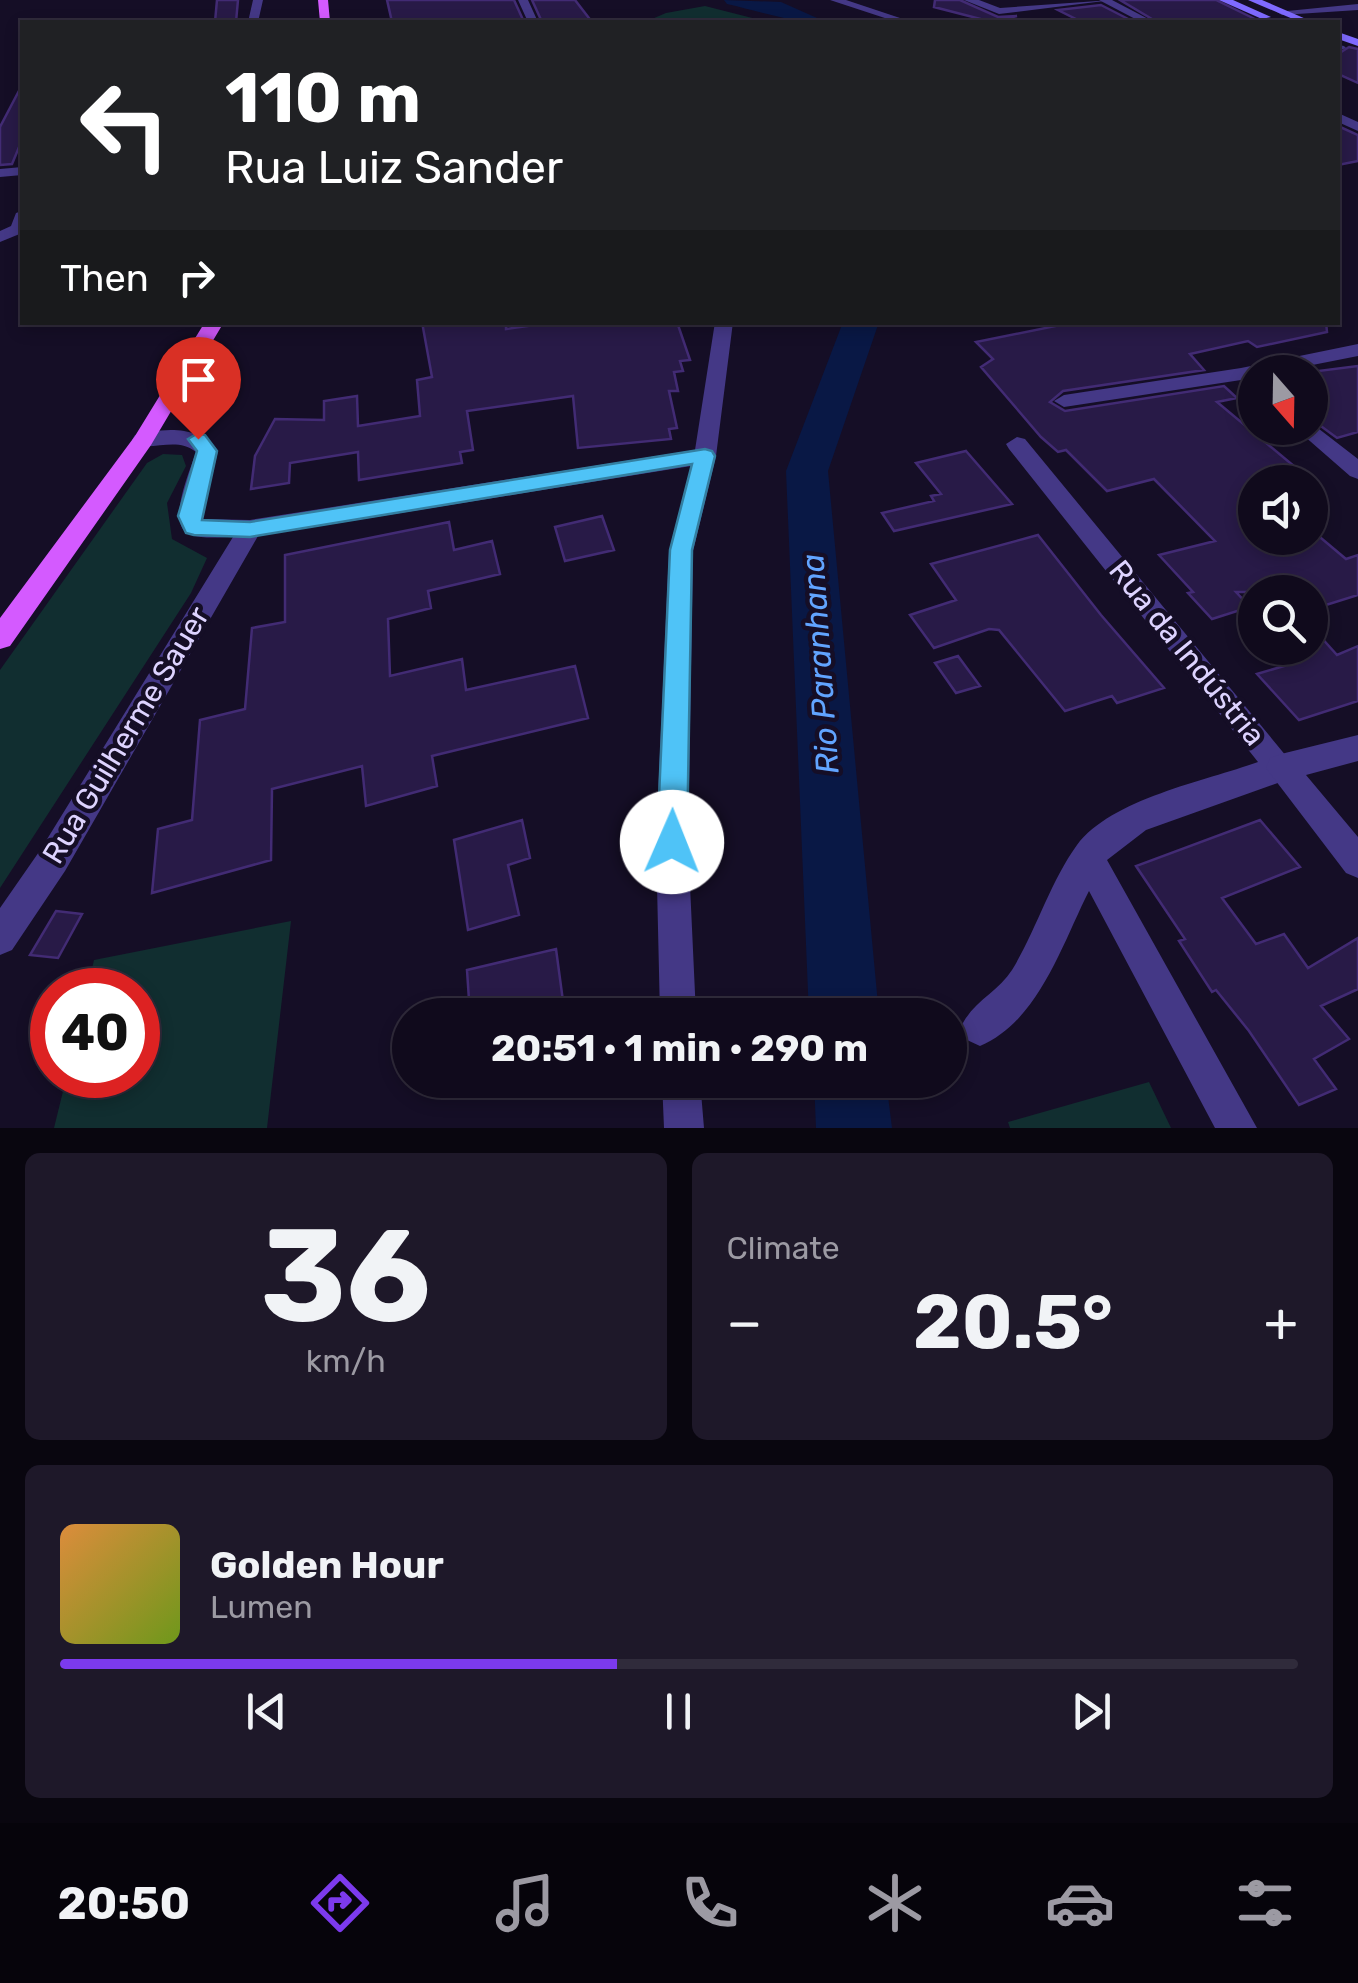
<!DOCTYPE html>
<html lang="en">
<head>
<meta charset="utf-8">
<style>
  body { margin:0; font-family:Rubik,sans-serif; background:#1e1829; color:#f1f3f6; height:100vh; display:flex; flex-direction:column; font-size:38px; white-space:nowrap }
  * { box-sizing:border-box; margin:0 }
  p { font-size:32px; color:#9c9aa3 }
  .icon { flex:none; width:55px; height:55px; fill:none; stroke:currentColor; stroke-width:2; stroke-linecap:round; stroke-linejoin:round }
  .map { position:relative; height:1128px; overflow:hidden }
  .panel { display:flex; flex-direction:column; gap:25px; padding:25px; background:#09060f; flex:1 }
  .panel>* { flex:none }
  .banner { position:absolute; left:20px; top:20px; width:1320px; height:305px; border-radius:0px; box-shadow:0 5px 15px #0003,0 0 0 2px #302b3b; background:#202124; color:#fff; overflow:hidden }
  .needle { width:65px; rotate:160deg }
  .controls { position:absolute; left:1238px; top:355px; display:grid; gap:20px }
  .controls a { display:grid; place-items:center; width:90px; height:90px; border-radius:50%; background:#100a1c; box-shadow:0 5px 15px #0003,0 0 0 2px #302b3b; font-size:50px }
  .speed { position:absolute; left:30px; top:968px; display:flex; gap:20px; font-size:50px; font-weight:700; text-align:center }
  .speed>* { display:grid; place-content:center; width:130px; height:130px; border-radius:50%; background:#100a1c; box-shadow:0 5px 15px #0003,0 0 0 2px #302b3b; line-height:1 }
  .speed .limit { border:15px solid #d22; background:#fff; color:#111 }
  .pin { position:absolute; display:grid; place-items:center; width:85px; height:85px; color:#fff; margin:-102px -42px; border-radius:50% 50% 50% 0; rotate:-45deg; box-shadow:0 0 10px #0007 }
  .pin .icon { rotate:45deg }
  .me { position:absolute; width:110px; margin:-55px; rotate:1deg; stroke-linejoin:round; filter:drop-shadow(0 0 8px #0008) }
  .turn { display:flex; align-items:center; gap:35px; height:210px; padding:0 40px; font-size:45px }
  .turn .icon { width:130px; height:130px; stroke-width:2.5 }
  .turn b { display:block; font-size:70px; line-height:85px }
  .then { display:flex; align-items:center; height:95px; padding:0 40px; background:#0003; gap:20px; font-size:38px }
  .big { font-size:75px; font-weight:700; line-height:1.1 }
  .panel .tile { flex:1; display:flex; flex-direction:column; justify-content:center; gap:15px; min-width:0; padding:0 35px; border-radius:15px; background:#1e1829 }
  .panel .dial { align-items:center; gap:0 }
  .dial b { font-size:130px; line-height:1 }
  .song { display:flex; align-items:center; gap:30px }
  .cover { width:120px; height:120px; border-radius:15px; background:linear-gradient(135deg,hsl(30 70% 55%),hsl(80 70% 35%)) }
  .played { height:10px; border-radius:5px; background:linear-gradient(90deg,#7c3aed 45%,#302b3b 45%) }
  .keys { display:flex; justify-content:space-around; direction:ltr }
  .heat { display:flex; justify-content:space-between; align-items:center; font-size:55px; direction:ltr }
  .panel .tiles { flex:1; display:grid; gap:25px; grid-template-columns:1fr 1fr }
  .tile:last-child { grid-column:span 2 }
  .trip { position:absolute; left:392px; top:998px; width:575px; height:100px; border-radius:50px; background:#100a1c; box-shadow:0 5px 15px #0003,0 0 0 2px #302b3b; font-weight:700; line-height:100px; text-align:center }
  .dock { display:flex; height:160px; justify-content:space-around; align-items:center; background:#06040b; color:#9c9aa3 }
  .dock .icon { width:70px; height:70px }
  .dock .active { color:#7c3aed }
  .dock b { font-size:45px; color:#f1f3f6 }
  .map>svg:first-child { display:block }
</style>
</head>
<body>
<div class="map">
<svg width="1358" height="1128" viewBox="0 0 1358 1128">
  <rect width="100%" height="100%" fill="#150e26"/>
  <path fill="#112e30" d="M 705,6 L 768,22 L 645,22 L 666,13 Z
    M 163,454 L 182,455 L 186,466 L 167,503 L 172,539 L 207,558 L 191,593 L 0,888 L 0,670 L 147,463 Z
    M 291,921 L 267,1128 L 54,1128 L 67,1075 L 138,1075 L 138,990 L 87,990 L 94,960 Z
    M 1149,1082 L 1171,1128 L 1010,1128 L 1008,1122 Z"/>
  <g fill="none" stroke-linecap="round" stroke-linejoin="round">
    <path fill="#091845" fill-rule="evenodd" d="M 724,0 L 781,2 L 826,22 C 796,24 758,11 727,4 Z
      M 843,322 L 879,322 L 828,471 L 879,1015 L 809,1015 L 786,471 Z
      M 814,1080 L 886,1080 L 892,1128 L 816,1128 Z"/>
  </g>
  <path fill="#281a47" stroke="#422b74" stroke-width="2.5" d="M 217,0 L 238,0 L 236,22 L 215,22 Z
    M 387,0 L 514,0 L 524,22 L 392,22 Z
    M 532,0 L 575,0 L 592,22 L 542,22 Z
    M 935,0 L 960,0 L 998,17 L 1017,16 L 992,22 L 934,7 Z
    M 1120,0 L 1216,0 L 1261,22 L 1157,22 Z
    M 1101,5 L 1134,22 L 1082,22 L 1058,10 Z
    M 1349,47 L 1358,49 L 1358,83 L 1338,74 L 1338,54 Z
    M 22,85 L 22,140 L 12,164 L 0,165 L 0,127 Z
    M 1338,126 L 1358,135 L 1358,161 L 1338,165 Z
    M 422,322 L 506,322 L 506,329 L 556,322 L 677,322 L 690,360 L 680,361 L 683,371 L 674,372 L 678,391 L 669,391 L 677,428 L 669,429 L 671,439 L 578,448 L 573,396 L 467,411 L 473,450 L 460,452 L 462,463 L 359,480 L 358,452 L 290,463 L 289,483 L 251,489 L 255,456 L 275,419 L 324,420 L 324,401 L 357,396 L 358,426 L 420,416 L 417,380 L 432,377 Z
    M 1075,322 L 1326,322 L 1327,332 L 1257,347 L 1248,341 L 1190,354 L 1204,370 L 1063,391 L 1050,402 L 1065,411 L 1224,386 L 1237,398 L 1217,402 L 1313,482 L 1255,482 L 1255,538 L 1321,538 L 1346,559 L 1358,555 L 1358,595 L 1310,610 L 1310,592 L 1236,592 L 1250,607 L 1212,619 L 1188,593 L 1193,592 L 1159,555 L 1215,541 L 1154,479 L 1107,491 L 1066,450 L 1058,452 L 1041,437 L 981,367 L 993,359 L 976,342 Z
    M 1358,366 L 1358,432 L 1337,438 L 1310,418 L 1310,372 Z
    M 966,451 L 1012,504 L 894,531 L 882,513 L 934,501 L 931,496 L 941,494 L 916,463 Z
    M 602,516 L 614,550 L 565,561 L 555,527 Z
    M 449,522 L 454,550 L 492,541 L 500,574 L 428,591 L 431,608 L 388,619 L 390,676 L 462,659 L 466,690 L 575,666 L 588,718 L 432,756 L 437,786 L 366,806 L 362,766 L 272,789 L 271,860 L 152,893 L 158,829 L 192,820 L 200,720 L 245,709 L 252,628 L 285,622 L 285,555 Z
    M 1038,535 L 1101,615 L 1164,688 L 1117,703 L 1112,696 L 1065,711 L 999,630 L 989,629 L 934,648 L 910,615 L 956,600 L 931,564 Z
    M 1310,625 L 1337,655 L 1358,646 L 1358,701 L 1299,720 L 1257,674 L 1284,666 L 1269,648 L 1310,648 Z
    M 958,656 L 980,686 L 956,693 L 935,663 Z
    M 522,820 L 530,858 L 508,865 L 519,915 L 468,930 L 454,840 Z
    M 1260,820 L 1300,867 L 1222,898 L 1256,944 L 1284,934 L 1308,968 L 1358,938 L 1358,989 L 1321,1006 L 1349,1039 L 1314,1059 L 1336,1089 L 1299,1105 L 1249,1031 L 1216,990 L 1212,992 L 1179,941 L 1185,939 L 1136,866 Z
    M 56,911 L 82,914 L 58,958 L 30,955 Z
    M 556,949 L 563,1001 L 508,1015 L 470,1015 L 467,970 Z"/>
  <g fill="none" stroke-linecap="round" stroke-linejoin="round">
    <path fill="#443886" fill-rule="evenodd" d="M 253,0 L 263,0 L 258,22 L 248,22 Z
      M 964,0 L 979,0 L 1000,8 L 1112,0 L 999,14 Z
      M 1358,4 L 1358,10 L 1282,15 L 1277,12 Z
      M 1338,45 L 1344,46 L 1346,48 L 1338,51 Z
      M 22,167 L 22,175 L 0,177 L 0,169 Z
      M 22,211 L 22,233 L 0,242 L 0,231 L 11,226 L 16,213 Z
      M 1358,344 L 1358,356 L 1277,372 L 1255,372 L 1255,377 L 1241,380 L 1064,407 L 1054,401 L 1064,395 L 1241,368 Z
      M 1310,422 L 1358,459 L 1358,479 L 1350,476 L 1295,428 L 1310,428 Z
      M 1017,437 L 1025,439 L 1296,768 L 1292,778 L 1146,830 L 1107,860 L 1257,1128 L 1215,1128 L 1089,891 C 1062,944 1039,1021 980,1046 L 967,1040 L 961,1027 C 972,1002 998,992 1012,970 C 1036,931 1050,882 1077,845 C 1111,799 1205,781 1258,762 L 1009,449 L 1006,444 Z"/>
    <path fill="#443886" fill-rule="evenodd" d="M 518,0 L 528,0 L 538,22 L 528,22 Z
      M 830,0 L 846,0 L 912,22 L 897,22 Z
      M 1099,0 L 1112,0 L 1154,22 L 1141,22 Z
      M 1338,113 L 1358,122 L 1358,131 L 1338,122 Z
      M 715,322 L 733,322 L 716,456 L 693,551 L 688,842 L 696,1015 L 660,1015 L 656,842 L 669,551 L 691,466 L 258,536 L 65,871 L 12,950 L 0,955 L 0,908 L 41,849 L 233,537 C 220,537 204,539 191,535 C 165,527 190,471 196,452 C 177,437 157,450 135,445 L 132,440 L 135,435 C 164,428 199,425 218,451 L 202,519 L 250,520 L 695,450 Z
      M 1358,735 L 1358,761 L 1306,775 L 1358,837 L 1358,878 L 1346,873 L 1266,768 L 1270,758 L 1281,754 Z
      M 662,1080 L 700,1080 L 704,1128 L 664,1128 Z"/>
    <path fill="#7f6aff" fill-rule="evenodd" d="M 1219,0 L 1233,0 L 1271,17 L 1262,19 Z
      M 1248,0 L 1262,0 L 1313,22 L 1300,22 Z
      M 1338,32 L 1358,39 L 1358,46 L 1338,39 Z"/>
    <path fill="#d45aff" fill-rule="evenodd" d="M 318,0 L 328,0 L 330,22 L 320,22 Z
      M 205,322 L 224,322 L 151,445 L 10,646 L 0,649 L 0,618 L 135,436 Z"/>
  </g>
  <path fill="#4fc3f7" stroke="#337fa1" stroke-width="2.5" d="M 198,433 L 205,435 L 217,451 L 202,520 L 250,522 L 705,449 L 712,451 L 715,456 L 692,550 L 687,842 L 682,851 L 672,856 L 662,851 L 657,842 L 670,550 L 692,464 L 250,537 L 194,535 L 186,533 L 178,516 L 197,451 L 188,439 Z"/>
  <g text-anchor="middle" stroke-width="9" stroke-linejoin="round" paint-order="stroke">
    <g font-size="30" fill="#ddd3ff" stroke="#150e26">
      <text transform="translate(1187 653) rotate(51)" y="10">Rua da Indústria</text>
      <text transform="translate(126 735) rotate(-59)" y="10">Rua Guilherme Sauer</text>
    </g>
    <g font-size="32" font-style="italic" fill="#61a4ff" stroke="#150e26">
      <text transform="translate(820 664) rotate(-94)" y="11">Rio Paranhana</text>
    </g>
  </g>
</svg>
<div class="controls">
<a><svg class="needle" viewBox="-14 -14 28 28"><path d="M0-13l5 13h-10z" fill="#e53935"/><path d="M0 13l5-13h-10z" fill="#9c9aa3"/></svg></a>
<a><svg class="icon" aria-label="sound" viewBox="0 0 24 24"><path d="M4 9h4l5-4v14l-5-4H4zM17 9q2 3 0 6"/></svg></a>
<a><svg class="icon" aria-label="search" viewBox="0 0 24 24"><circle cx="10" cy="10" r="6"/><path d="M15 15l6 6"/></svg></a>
</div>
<div class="speed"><div class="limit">40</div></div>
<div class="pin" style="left:198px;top:439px;background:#d93025"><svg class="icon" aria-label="arrive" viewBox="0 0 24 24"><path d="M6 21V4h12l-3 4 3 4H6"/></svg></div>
<svg class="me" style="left:672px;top:842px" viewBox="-20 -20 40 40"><circle r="19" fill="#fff"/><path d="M0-13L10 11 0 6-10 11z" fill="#4fc3f7"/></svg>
<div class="trip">20:51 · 1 min · 290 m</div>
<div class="banner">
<div class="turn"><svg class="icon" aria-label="left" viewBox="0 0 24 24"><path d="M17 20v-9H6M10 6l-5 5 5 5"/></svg><div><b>110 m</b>Rua Luiz Sander</div></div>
<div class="then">Then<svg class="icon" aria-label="right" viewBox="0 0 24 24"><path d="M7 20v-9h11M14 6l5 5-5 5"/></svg></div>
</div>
</div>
<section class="panel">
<div class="tiles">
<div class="tile dial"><b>36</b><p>km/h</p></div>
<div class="tile"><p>Climate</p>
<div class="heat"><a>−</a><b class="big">20.5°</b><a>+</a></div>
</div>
<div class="tile">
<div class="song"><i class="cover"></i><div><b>Golden Hour</b><p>Lumen</p></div></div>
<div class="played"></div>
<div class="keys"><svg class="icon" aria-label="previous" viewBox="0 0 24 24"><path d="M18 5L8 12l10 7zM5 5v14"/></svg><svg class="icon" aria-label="pause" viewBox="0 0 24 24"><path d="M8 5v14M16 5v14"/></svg><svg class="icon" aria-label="next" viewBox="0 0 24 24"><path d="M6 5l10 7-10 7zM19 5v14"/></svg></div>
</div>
</div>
</section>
<nav class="dock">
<b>20:50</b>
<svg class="icon active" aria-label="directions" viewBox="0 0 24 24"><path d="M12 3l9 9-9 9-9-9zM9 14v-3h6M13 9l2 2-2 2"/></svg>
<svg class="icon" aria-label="music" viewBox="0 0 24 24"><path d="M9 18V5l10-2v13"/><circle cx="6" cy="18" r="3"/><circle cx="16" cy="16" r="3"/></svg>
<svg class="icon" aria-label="phone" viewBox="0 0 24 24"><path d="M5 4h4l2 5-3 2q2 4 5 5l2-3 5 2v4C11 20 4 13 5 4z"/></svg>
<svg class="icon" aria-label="climate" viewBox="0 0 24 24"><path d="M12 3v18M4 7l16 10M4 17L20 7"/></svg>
<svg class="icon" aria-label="car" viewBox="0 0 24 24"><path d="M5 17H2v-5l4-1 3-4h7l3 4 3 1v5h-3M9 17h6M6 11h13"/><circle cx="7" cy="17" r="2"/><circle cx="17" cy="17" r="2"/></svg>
<svg class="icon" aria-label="filters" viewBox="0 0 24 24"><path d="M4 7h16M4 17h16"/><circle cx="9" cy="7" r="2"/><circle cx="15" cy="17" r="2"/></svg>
</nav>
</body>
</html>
